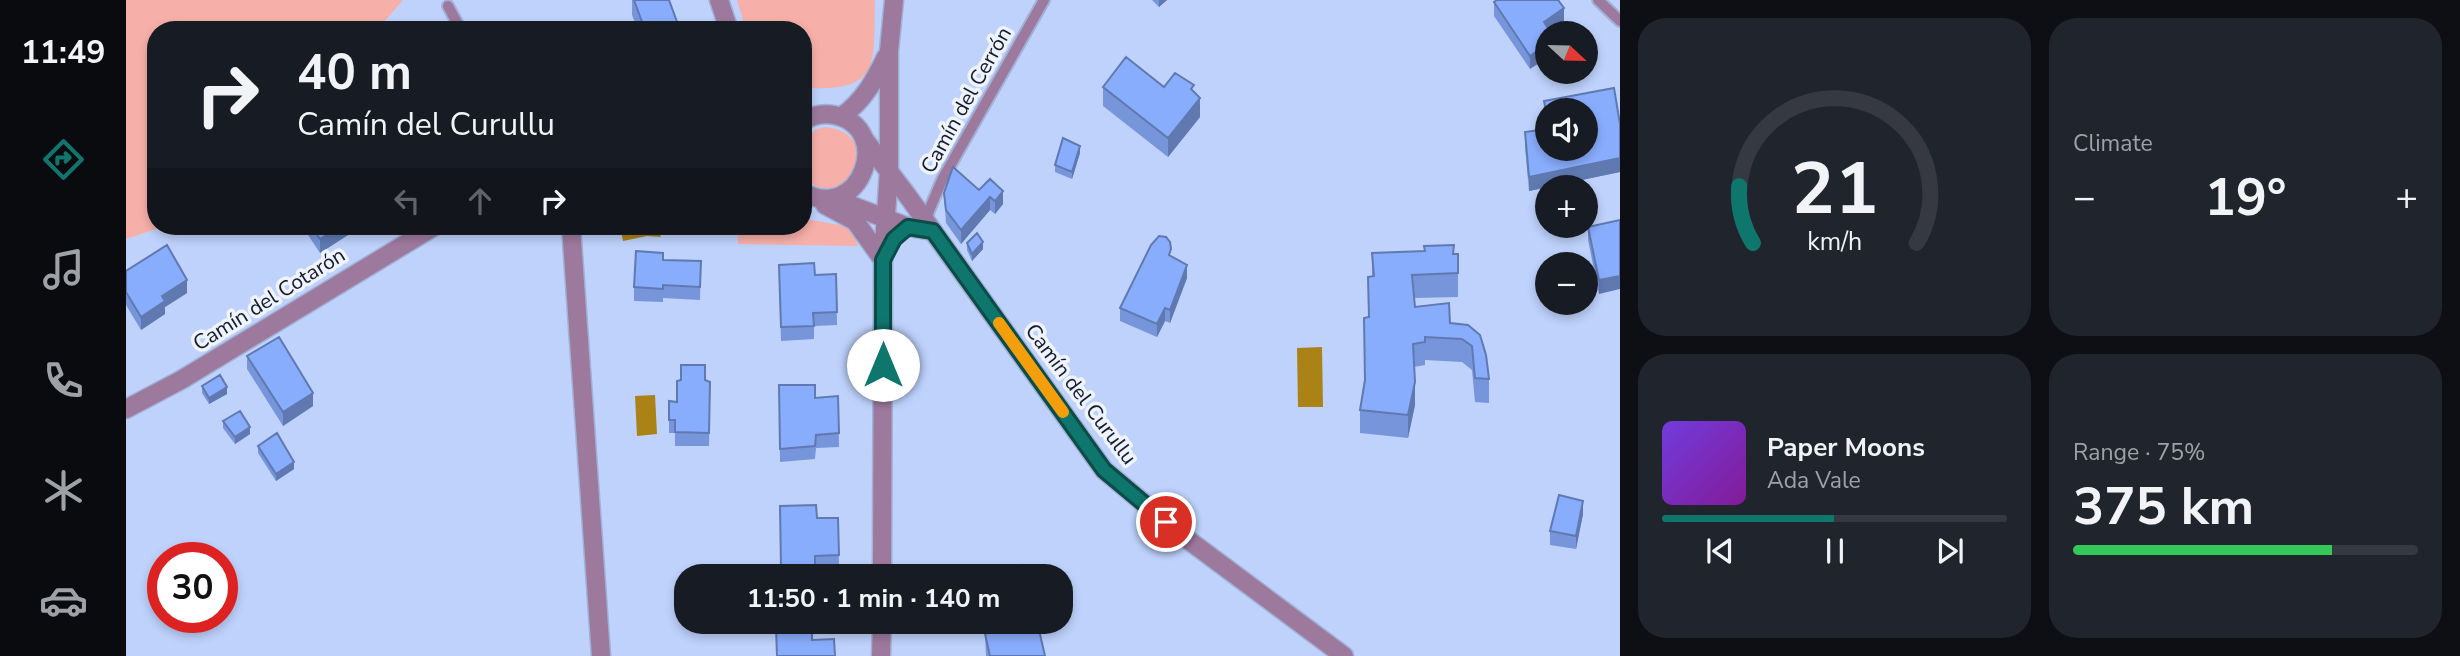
<!DOCTYPE html>
<html lang="en">
<head>
<meta charset="utf-8">
<style>
  body { margin:0; font-family:"Nunito Sans",sans-serif; background:#20242c; color:#f1f3f6; height:100vh; display:flex; flex-direction:column; font-size:26px; white-space:nowrap }
  * { box-sizing:border-box; margin:0 }
  p { font-size:23px; color:#9ea1a6 }
  .icon { flex:none; width:38px; height:38px; fill:none; stroke:currentColor; stroke-width:2; stroke-linecap:round; stroke-linejoin:round }
  .map { position:relative; flex:1; overflow:hidden }
  .side { display:flex; flex-direction:column; gap:18px; padding:18px; background:#0d0f14; width:840px }
  .side>* { flex:none }
  .top-card { position:absolute; left:21px; top:21px; width:665px; height:214px; border-radius:28px; box-shadow:0 4px 10px #0003; background:#171b24; color:#f1f3f6; overflow:hidden }
  .needle { width:46px; rotate:112deg }
  .fabs { position:absolute; left:1409px; top:21px; display:grid; gap:14px }
  .fabs a { display:grid; place-items:center; width:63px; height:63px; border-radius:50%; background:#171b24; box-shadow:0 4px 10px #0003; font-size:35px }
  .speed { position:absolute; left:21px; top:542px; display:flex; gap:14px; font-size:35px; font-weight:700; text-align:center }
  .speed>* { display:grid; place-content:center; width:91px; height:91px; border-radius:50%; background:#171b24; box-shadow:0 4px 10px #0003; line-height:1 }
  .speed .limit { border:10px solid #d22; background:#fff; color:#111 }
  .pin { position:absolute; display:grid; place-items:center; width:60px; height:60px; color:#fff; margin:-30px; border:4px solid #fff; border-radius:50%; box-shadow:0 2px 7px #0007 }
  .me { position:absolute; width:77px; margin:-38px; rotate:0deg; stroke-linejoin:round; filter:drop-shadow(0 0 5px #0008) }
  .turn { display:flex; align-items:center; gap:24px; height:147px; padding:0 35px; font-size:32px }
  .turn .icon { width:91px; height:91px; stroke-width:2.5 }
  .turn b { display:block; font-size:49px; line-height:60px }
  .lanes { display:flex; align-items:center; height:66px; padding:0 35px; background:#0003; justify-content:center; gap:35px; direction:ltr }
  .lanes .off { opacity:.35 }
  .big { font-size:52px; font-weight:700; line-height:1.1 }
  .side .tile { flex:1; display:flex; flex-direction:column; justify-content:center; gap:10px; min-width:0; padding:0 24px; border-radius:28px; background:#20242c }
  .side .dial { align-items:center; gap:0 }
  .dial svg { height:182px; overflow:visible; fill:none; stroke:#363941; stroke-width:7; stroke-linecap:round; text-anchor:middle }
  .dial text { fill:#f1f3f6; stroke:none }
  .song { display:flex; align-items:center; gap:21px }
  .cover { width:84px; height:84px; border-radius:10px; background:linear-gradient(135deg,hsl(260 70% 55%),hsl(290 70% 35%)) }
  .played { height:7px; border-radius:4px; background:linear-gradient(90deg,#0f766e 50%,#363941 50%) }
  .keys { display:flex; justify-content:space-around; direction:ltr }
  .heat { display:flex; justify-content:space-between; align-items:center; font-size:38px; direction:ltr }
  .charge { height:10px; border-radius:5px; background:linear-gradient(90deg,#34c759 75%,#363941 0) }
  .side .tiles { flex:1; display:grid; gap:18px; grid-template-columns:repeat(2,1fr) }
  .trip { position:absolute; left:548px; top:564px; width:399px; height:70px; border-radius:28px; background:#171b24; box-shadow:0 4px 10px #0003; font-weight:700; line-height:70px; text-align:center }
  main { display:flex; flex:1; min-height:0 }
  .menu { display:flex; flex-direction:column; width:126px; justify-content:space-around; align-items:center; background:#090b0e; color:#9ea1a6 }
  .menu .icon { width:49px; height:49px }
  .menu .current { color:#0f766e }
  .menu b { font-size:32px; color:#f1f3f6 }
  .map>svg:first-child { display:block }
</style>
</head>
<body>
<main>
<nav class="menu">
<b>11:49</b>
<svg class="icon current" aria-label="directions" viewBox="0 0 24 24"><path d="M12 3l9 9-9 9-9-9zM9 14v-3h6M13 9l2 2-2 2"/></svg>
<svg class="icon" aria-label="music" viewBox="0 0 24 24"><path d="M9 18V5l10-2v13"/><circle cx="6" cy="18" r="3"/><circle cx="16" cy="16" r="3"/></svg>
<svg class="icon" aria-label="phone" viewBox="0 0 24 24"><path d="M5 4h4l2 5-3 2q2 4 5 5l2-3 5 2v4C11 20 4 13 5 4z"/></svg>
<svg class="icon" aria-label="climate" viewBox="0 0 24 24"><path d="M12 3v18M4 7l16 10M4 17L20 7"/></svg>
<svg class="icon" aria-label="car" viewBox="0 0 24 24"><path d="M5 17H2v-5l4-1 3-4h7l3 4 3 1v5h-3M9 17h6M6 11h13"/><circle cx="7" cy="17" r="2"/><circle cx="17" cy="17" r="2"/></svg>
</nav>
<div class="map">
<svg width="1494" height="656" viewBox="0 0 1494 656">
  <rect width="100%" height="100%" fill="#bed2fc"/>
  <path fill="#f7b0a9" d="M 0,0 L 277,0 L 251,30 L 30,30 L 30,226 L 39,226 L 0,239 Z
    M 611,0 L 749,0 C 747,64 757,92 678,88 L 677,30 L 620,30 Z
    M 699,127 C 766,134 714,221 677,175 L 677,140 L 689,130 Z
    M 677,214 L 685,220 L 725,227 L 732,246 L 612,244 L 611,226 L 677,226 Z"/>
  <path fill="#ab8216" d="M 494,226 L 530,226 L 535,237 L 521,236 L 497,241 Z
    M 1196,347 L 1197,407 L 1172,407 L 1171,348 Z
    M 529,395 L 531,434 L 511,436 L 509,396 Z"/>
  <g fill="none" stroke-linecap="round" stroke-linejoin="round">
    <defs>
      <path id="service" d="M 1472,0 L 1494,21
        M 322,6 L 335,30
        M 799,220 L 816,180 L 918,0"/>
      <path id="minor" d="M 593,0 L 603,30
        M 715,117 C 737,101 748,82 760,57
        M 677,121 C 687,115 697,113 708,115 C 770,128 734,225 677,192
        M 738,139 L 781,195 L 978,470 L 1061,539 L 1218,656
        M 706,198 L 782,227 L 807,231
        M 699,205 L 729,221 L 757,260
        M 445,226 L 475,656
        M 0,409 L 55,380 L 309,226
        M 756,576 L 757,260 L 763,170 L 763,51 L 768,0
        M 755,656 L 756,621"/>
    </defs>
    <use href="#service" stroke="#a0b1d6" stroke-width="14"/>
    <use href="#minor" stroke="#a0b1d6" stroke-width="21"/>
    <use href="#service" stroke="#9d799e" stroke-width="10"/>
    <use href="#minor" stroke="#9d799e" stroke-width="18"/>
  </g>
  <path fill="#7695da" fill-rule="evenodd" d="M 506,0 L 543,0 L 554,30 L 512,30 L 506,15 Z
    M 1026,0 L 1041,0 L 1033,7 Z
    M 1368,2 L 1438,22 L 1424,31 L 1404,69 L 1368,16 Z
    M 977,87 L 1038,87 L 1068,92 L 1074,117 L 1042,157 L 977,106 Z
    M 1418,101 L 1494,124 L 1494,172 L 1403,191 L 1399,146 L 1399,132 L 1421,129 L 1418,115 ZM 1421,110 L 1460,149 L 1421,149 Z
    M 954,153 L 946,179 L 929,172 L 929,165 Z
    M 853,190 L 877,204 L 869,214 L 864,210 L 835,244 L 820,223 L 818,193 Z
    M 1494,220 L 1473,294 L 1462,240 L 1462,227 Z
    M 176,226 L 222,226 L 222,235 L 194,253 Z
    M 841,243 L 857,249 L 846,261 L 841,250 Z
    M 1298,246 L 1328,254 L 1332,254 L 1332,297 L 1288,298 L 1289,307 L 1324,323 L 1342,325 L 1363,379 L 1363,403 L 1349,402 L 1346,370 L 1336,362 L 1299,360 L 1299,365 L 1288,367 L 1289,405 L 1282,438 L 1234,433 L 1234,410 L 1238,382 L 1242,317 L 1242,277 L 1246,276 L 1246,253 L 1298,251 Z
    M 1045,256 L 1061,278 L 1044,323 L 1039,321 L 1031,337 L 994,321 L 994,308 Z
    M 537,260 L 575,261 L 574,300 L 537,298 L 537,302 L 508,301 L 508,287 Z
    M 0,271 L 61,293 L 39,307 L 39,314 L 15,330 L 0,305 Z
    M 710,274 L 711,325 L 688,326 L 688,339 L 655,341 L 653,278 Z
    M 121,356 L 187,406 L 157,426 L 121,369 Z
    M 579,380 L 584,382 L 583,446 L 549,446 L 549,433 L 543,433 L 543,401 L 551,402 Z
    M 653,385 L 689,398 L 712,396 L 713,447 L 690,448 L 689,459 L 654,462 Z
    M 76,386 L 101,394 L 83,404 L 76,393 Z
    M 97,421 L 124,434 L 109,444 L 97,428 Z
    M 132,446 L 168,469 L 150,481 L 132,453 Z
    M 654,506 L 691,518 L 712,518 L 713,568 L 689,569 L 689,576 L 655,576 Z
    M 1457,514 L 1450,549 L 1424,545 L 1424,531 Z
    M 875,621 L 911,621 L 919,656 L 860,656 L 859,634 L 877,629 Z"/>
  <path fill="#6079b1" d="M 1033,0 L 1041,0 L 1033,7 Z
    M 1438,8 L 1438,22 L 1418,36 L 1418,22 Z
    M 1421,44 L 1421,58 L 1404,69 L 1404,56 Z
    M 1074,98 L 1074,117 L 1042,157 L 1042,138 Z
    M 954,146 L 954,153 L 946,179 L 946,172 Z
    M 1494,158 L 1494,172 L 1403,191 L 1403,177 Z
    M 877,191 L 877,204 L 869,214 L 869,201 Z
    M 864,197 L 864,210 L 835,244 L 835,230 Z
    M 215,226 L 222,226 L 222,235 L 194,253 L 194,239 Z
    M 857,242 L 857,249 L 846,261 L 846,254 Z
    M 1061,265 L 1061,278 L 1044,323 L 1044,310 Z
    M 1494,276 L 1494,289 L 1473,294 L 1473,280 Z
    M 61,280 L 61,293 L 39,307 L 39,314 L 15,330 L 15,317 L 36,296 Z
    M 1039,308 L 1039,321 L 1031,337 L 1031,324 Z
    M 1289,382 L 1289,405 L 1282,438 L 1282,415 Z
    M 101,387 L 101,394 L 83,404 L 83,398 Z
    M 187,393 L 187,406 L 157,426 L 157,412 Z
    M 124,427 L 124,434 L 109,444 L 109,437 Z
    M 168,462 L 168,469 L 150,481 L 150,474 Z
    M 1457,501 L 1457,514 L 1450,549 L 1450,536 Z"/>
  <path fill="#89adfd" stroke="#6079b1" stroke-width="2" d="M 508,0 L 543,0 L 554,30 L 519,30 Z
    M 1371,0 L 1432,0 L 1438,8 L 1418,22 L 1425,33 L 1421,33 L 1421,44 L 1404,56 L 1368,2 Z
    M 1000,57 L 1038,87 L 1049,73 L 1068,85 L 1065,89 L 1074,98 L 1042,138 L 977,87 Z
    M 1488,88 L 1494,124 L 1494,158 L 1403,177 L 1399,132 L 1421,129 L 1421,149 L 1460,149 L 1460,110 L 1421,110 L 1421,116 L 1418,101 Z
    M 937,138 L 954,146 L 946,172 L 929,165 Z
    M 827,167 L 853,190 L 864,179 L 877,191 L 869,201 L 864,197 L 835,230 L 820,210 L 818,193 Z
    M 1494,220 L 1494,276 L 1473,280 L 1462,227 Z
    M 185,226 L 215,226 L 194,239 Z
    M 851,233 L 857,242 L 846,254 L 841,243 Z
    M 1033,236 L 1040,237 L 1044,242 L 1045,249 L 1043,255 L 1061,265 L 1044,310 L 1039,308 L 1031,324 L 994,308 L 1025,245 Z
    M 41,245 L 61,280 L 36,296 L 39,301 L 15,317 L 0,292 L 0,271 Z
    M 1328,245 L 1327,254 L 1332,254 L 1332,273 L 1286,275 L 1289,307 L 1323,303 L 1324,323 L 1342,325 L 1354,335 L 1360,355 L 1363,379 L 1349,378 L 1346,346 L 1336,339 L 1299,337 L 1299,342 L 1287,344 L 1289,382 L 1282,415 L 1234,410 L 1239,380 L 1238,318 L 1243,317 L 1242,277 L 1248,276 L 1246,253 L 1299,251 L 1298,246 Z
    M 510,251 L 537,253 L 537,260 L 575,261 L 574,287 L 537,285 L 537,289 L 508,287 Z
    M 688,263 L 689,275 L 710,274 L 711,312 L 687,313 L 688,326 L 655,327 L 653,265 Z
    M 153,337 L 187,393 L 157,412 L 121,356 Z
    M 555,365 L 579,365 L 579,380 L 584,382 L 583,433 L 549,432 L 549,420 L 543,420 L 543,401 L 551,402 L 551,381 L 555,380 Z
    M 94,375 L 101,387 L 83,398 L 76,386 Z
    M 653,385 L 689,385 L 689,398 L 712,396 L 713,433 L 690,435 L 689,446 L 654,449 Z
    M 114,411 L 124,427 L 109,437 L 97,421 Z
    M 151,433 L 168,462 L 150,474 L 132,446 Z
    M 1433,495 L 1457,501 L 1450,536 L 1424,531 Z
    M 690,505 L 691,518 L 712,518 L 713,555 L 689,556 L 689,567 L 655,569 L 654,506 Z
    M 897,565 L 900,576 L 868,576 L 868,573 Z
    M 880,621 L 911,621 L 919,656 L 864,656 L 859,634 L 881,627 Z
    M 686,626 L 686,640 L 708,639 L 709,656 L 651,656 L 650,628 Z"/>
  <g fill="none" stroke-linecap="round" stroke-linejoin="round">
    <defs>
      <path id="route" d="M 757,365 L 757,260 L 768,239 L 782,227 L 807,231 L 978,470 L 1040,522"/>
    </defs>
    <use href="#route" stroke="#0a4d48" stroke-width="18"/>
    <use href="#route" stroke="#0f766e" stroke-width="12"/>
    <path stroke="#f59e0b" stroke-width="12" d="M 873,323 L 937,412"/>
  </g>
  <g text-anchor="middle" stroke-width="7" stroke-linejoin="round" paint-order="stroke">
    <g font-size="21" fill="#151c2b" stroke="#eef3fc">
      <text transform="translate(840 100) rotate(-61)" y="7">Camín del Cerrón</text>
      <text transform="translate(143 299) rotate(-32)" y="7">Camín del Cotarón</text>
      <text transform="translate(955 394) rotate(53)" y="7">Camín del Curullu</text>
    </g>
  </g>
</svg>
<div class="fabs">
<a><svg class="needle" viewBox="-14 -14 28 28"><path d="M0-13l5 13h-10z" fill="#e53935"/><path d="M0 13l5-13h-10z" fill="#9ea1a6"/></svg></a>
<a><svg class="icon" aria-label="sound" viewBox="0 0 24 24"><path d="M4 9h4l5-4v14l-5-4H4zM17 9q2 3 0 6"/></svg></a>
<a>+</a>
<a>−</a>
</div>
<div class="speed"><div class="limit">30</div></div>
<div class="pin" style="left:1040px;top:522px;background:#d93025"><svg class="icon" aria-label="arrive" viewBox="0 0 24 24"><path d="M6 21V4h12l-3 4 3 4H6"/></svg></div>
<svg class="me" style="left:757px;top:365px" viewBox="-20 -20 40 40"><circle r="19" fill="#fff"/><path d="M0-13L10 11 0 6-10 11z" fill="#0f766e"/></svg>
<div class="trip">11:50 · 1 min · 140 m</div>
<div class="top-card">
<div class="turn"><svg class="icon" aria-label="right" viewBox="0 0 24 24"><path d="M7 20v-9h11M14 6l5 5-5 5"/></svg><div><b>40 m</b>Camín del Curullu</div></div>
<div class="lanes"><svg class="icon off" aria-label="left" viewBox="0 0 24 24"><path d="M17 20v-9H6M10 6l-5 5 5 5"/></svg><svg class="icon off" aria-label="ahead" viewBox="0 0 24 24"><path d="M12 20V5M6 11l6-6 6 6"/></svg><svg class="icon" aria-label="right" viewBox="0 0 24 24"><path d="M7 20v-9h11M14 6l5 5-5 5"/></svg></div>
</div>
</div>
<section class="side">
<div class="tiles">
<div class="tile dial"><svg viewBox="0 0 100 80">
<path d="M14 69A42 42 0 1 1 86 69"/>
<path d="M14 69A42 42 0 0 1 8 44" stroke="#0f766e"/>
<text x="50" y="56" font-size="32" font-weight="700">21</text>
<text x="50" y="72" font-size="11">km/h</text>
</svg></div>
<div class="tile"><p>Climate</p>
<div class="heat"><a>−</a><b class="big">19°</b><a>+</a></div>
</div>
<div class="tile">
<div class="song"><i class="cover"></i><div><b>Paper Moons</b><p>Ada Vale</p></div></div>
<div class="played"></div>
<div class="keys"><svg class="icon" aria-label="previous" viewBox="0 0 24 24"><path d="M18 5L8 12l10 7zM5 5v14"/></svg><svg class="icon" aria-label="pause" viewBox="0 0 24 24"><path d="M8 5v14M16 5v14"/></svg><svg class="icon" aria-label="next" viewBox="0 0 24 24"><path d="M6 5l10 7-10 7zM19 5v14"/></svg></div>
</div>
<div class="tile"><p>Range · 75%</p><b class="big">375 km</b><div class="charge"></div></div>
</div>
</section>
</main>
</body>
</html>
